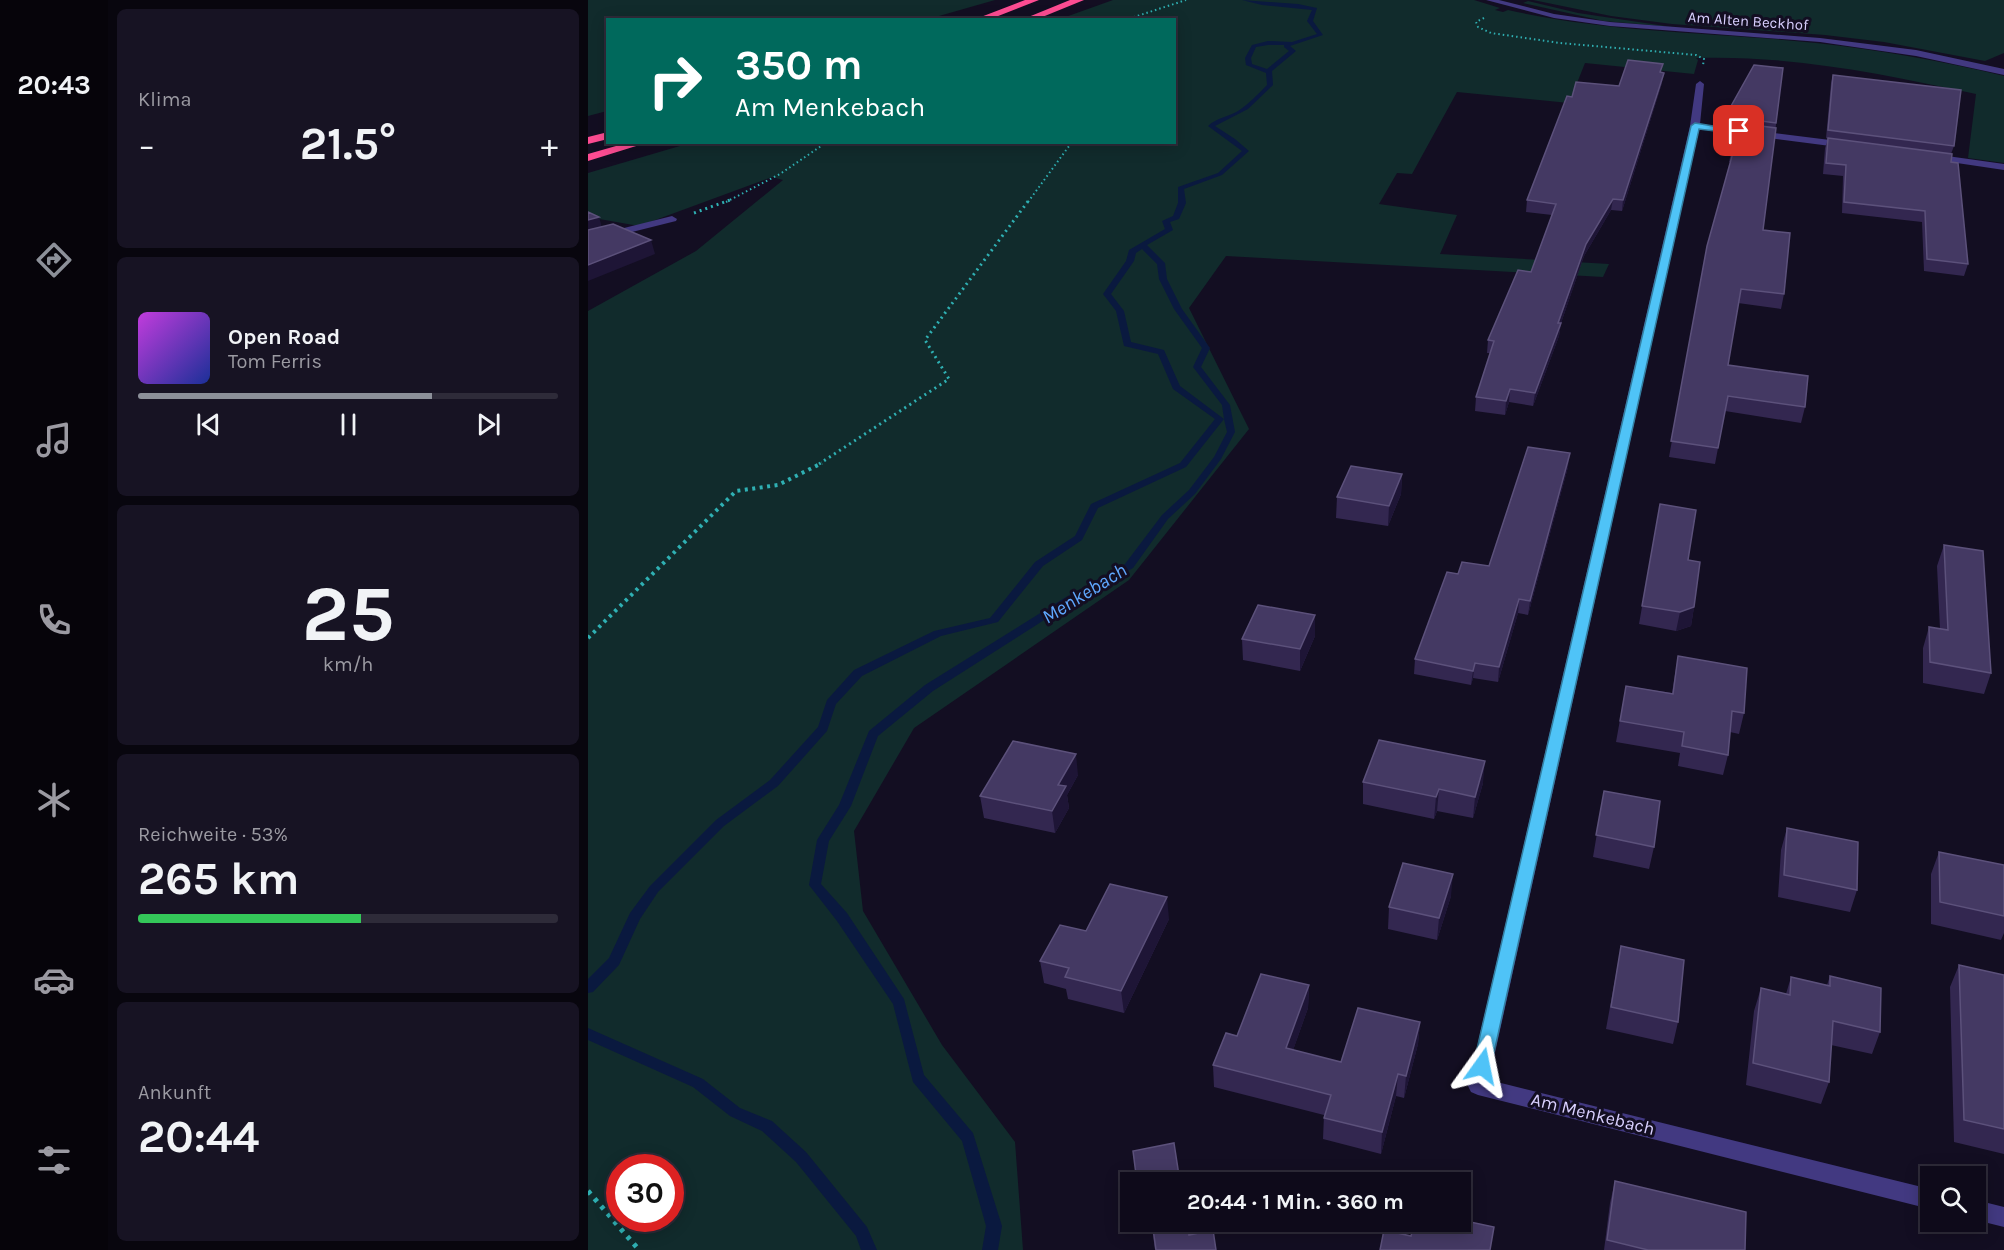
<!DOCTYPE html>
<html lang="de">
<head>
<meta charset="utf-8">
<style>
  body { margin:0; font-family:Karla,sans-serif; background:#171323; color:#f1f3f6; height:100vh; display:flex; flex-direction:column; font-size:22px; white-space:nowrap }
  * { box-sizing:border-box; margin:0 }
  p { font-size:20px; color:#9b9aa2 }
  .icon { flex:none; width:33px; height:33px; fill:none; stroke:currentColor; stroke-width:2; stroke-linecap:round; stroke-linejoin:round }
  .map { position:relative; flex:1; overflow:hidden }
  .side { display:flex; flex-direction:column; gap:9px; padding:9px; background:#08060e; width:480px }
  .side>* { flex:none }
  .guide { position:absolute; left:18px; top:18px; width:570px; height:126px; border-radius:0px; box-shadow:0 3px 15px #0003,0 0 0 2px #2e2b39; background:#00695c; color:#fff; overflow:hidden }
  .buttons { position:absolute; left:1332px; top:1166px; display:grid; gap:12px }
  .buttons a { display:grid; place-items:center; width:66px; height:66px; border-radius:0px; background:#0e0a1a; box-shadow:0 3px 15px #0003,0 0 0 2px #2e2b39; font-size:30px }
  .speed { position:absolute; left:18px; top:1154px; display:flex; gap:12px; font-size:30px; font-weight:700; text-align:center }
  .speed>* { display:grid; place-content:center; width:78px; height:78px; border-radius:50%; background:#0e0a1a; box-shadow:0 3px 15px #0003,0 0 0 2px #2e2b39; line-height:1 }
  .speed .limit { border:9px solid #d22; background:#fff; color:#111 }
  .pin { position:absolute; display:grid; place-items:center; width:51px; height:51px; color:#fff; margin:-26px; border-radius:12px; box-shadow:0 3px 9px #0006 }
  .me { position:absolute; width:66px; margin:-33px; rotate:12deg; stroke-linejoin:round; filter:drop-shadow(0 0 4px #0008) }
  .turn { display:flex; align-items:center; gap:21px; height:126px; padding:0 30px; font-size:27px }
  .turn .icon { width:78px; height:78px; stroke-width:2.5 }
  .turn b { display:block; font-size:42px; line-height:51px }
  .big { font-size:45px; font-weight:700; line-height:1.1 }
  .side .tile { flex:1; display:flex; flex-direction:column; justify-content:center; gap:9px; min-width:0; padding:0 21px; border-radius:9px; background:#171323 }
  .side .dial { align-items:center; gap:0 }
  .dial b { font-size:78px; line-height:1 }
  .song { display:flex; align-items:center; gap:18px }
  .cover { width:72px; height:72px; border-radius:9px; background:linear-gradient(135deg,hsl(290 70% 55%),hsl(230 70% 35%)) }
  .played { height:6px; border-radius:3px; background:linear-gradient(90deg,#8c9099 70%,#2e2b39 70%) }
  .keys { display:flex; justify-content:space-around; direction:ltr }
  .heat { display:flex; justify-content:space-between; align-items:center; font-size:33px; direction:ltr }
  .charge { height:9px; border-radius:4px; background:linear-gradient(90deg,#34c759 53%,#2e2b39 0) }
  .trip { position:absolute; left:532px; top:1172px; width:351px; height:60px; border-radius:0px; background:#0e0a1a; box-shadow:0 3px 15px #0003,0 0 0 2px #2e2b39; font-weight:700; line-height:60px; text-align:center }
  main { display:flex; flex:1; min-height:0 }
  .dock { display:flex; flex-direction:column; width:108px; justify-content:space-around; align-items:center; background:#06040a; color:#9b9aa2 }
  .dock .icon { width:42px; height:42px }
  .dock .selected { color:#8c9099 }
  .dock b { font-size:27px; color:#f1f3f6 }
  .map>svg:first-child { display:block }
</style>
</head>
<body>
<main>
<nav class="dock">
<b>20:43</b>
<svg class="icon selected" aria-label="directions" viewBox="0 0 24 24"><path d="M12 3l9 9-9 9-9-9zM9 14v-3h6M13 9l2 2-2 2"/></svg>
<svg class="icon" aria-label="music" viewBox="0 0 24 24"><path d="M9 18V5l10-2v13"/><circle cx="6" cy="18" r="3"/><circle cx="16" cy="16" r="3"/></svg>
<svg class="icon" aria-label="phone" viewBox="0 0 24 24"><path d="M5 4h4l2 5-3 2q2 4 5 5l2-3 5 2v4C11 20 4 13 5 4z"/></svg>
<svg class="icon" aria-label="climate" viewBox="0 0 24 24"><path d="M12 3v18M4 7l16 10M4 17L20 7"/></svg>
<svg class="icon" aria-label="car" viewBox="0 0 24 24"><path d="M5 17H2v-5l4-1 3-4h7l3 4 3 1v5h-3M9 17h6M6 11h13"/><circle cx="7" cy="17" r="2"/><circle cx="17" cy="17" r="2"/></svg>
<svg class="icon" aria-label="filters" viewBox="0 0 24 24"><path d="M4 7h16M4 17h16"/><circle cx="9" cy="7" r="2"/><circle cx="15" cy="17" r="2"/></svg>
</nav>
<section class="side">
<div class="tile"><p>Klima</p>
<div class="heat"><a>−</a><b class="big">21.5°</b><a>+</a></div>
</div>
<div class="tile">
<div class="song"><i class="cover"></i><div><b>Open Road</b><p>Tom Ferris</p></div></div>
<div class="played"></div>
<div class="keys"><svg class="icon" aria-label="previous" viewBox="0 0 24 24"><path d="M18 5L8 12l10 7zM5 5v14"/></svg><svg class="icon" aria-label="pause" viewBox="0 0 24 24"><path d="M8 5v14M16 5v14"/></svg><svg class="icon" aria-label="next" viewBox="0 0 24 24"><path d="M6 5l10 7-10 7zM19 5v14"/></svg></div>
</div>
<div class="tile dial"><b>25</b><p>km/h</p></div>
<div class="tile"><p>Reichweite · 53%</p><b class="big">265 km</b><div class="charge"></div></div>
<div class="tile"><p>Ankunft</p><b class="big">20:44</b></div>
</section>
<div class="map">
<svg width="1416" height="1250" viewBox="0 0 1416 1250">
  <rect width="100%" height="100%" fill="#130e22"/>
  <path fill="#112b2c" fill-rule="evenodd" d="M 0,0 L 407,0 L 337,20 L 20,20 L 19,111 L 0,116 Z
    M 525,0 L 886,0 L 912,8 L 907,10 L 915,12 L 920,10 C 1022,33 1125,32 1228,43 C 1291,50 1354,61 1416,76 L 1416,163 L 1380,158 L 1388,94 C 1296,74 1203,55 1108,58 L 1110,60 L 1106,74 L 997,63 L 981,103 L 869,92 L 824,174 L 809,173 L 791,204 L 869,215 L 852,254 L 1021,264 L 1015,277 L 638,256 L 601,308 L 661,429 L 541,580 L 326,728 L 266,831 L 275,911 L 354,1045 L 427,1142 L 435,1250 L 0,1250 L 0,311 L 108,251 L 195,180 L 184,177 L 51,226 L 0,217 L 0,173 L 102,143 L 586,142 L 586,20 L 472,19 ZM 32,1167 L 82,1167 L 82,1218 L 32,1218 Z
    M 945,0 L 1416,0 L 1416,53 L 1397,61 L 1296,42 L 1237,35 L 1084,24 L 1023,16 Z
    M 940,1 L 990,13 L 1084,27 L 1016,21 L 935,3 Z"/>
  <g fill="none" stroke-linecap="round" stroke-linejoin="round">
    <path fill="#0a193f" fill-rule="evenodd" d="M 654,0 L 710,4 L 729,8 L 725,21 L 735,35 L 702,46 L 708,51 L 684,71 L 685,85 L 660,109 L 627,126 L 647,139 L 661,151 L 634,175 L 596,189 L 598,203 L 591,219 L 582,222 L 585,230 L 559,245 L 577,263 L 579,279 L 594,309 L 622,348 L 613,367 L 642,405 L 647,432 L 633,459 L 607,494 L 580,519 L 545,568 L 486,601 L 345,691 L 290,736 L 263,806 L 241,841 L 233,884 L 259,913 L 316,999 L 336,1075 L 385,1133 L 414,1226 L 410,1250 L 394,1250 L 398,1226 L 374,1141 L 325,1082 L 305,1004 L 249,921 L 221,885 L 229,840 L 251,805 L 281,731 L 337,685 L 478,597 L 537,564 L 574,515 L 601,490 L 626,457 L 639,432 L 636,419 L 598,467 L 510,508 L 494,540 L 455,566 L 410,622 L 353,636 L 274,676 L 248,704 L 239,731 L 190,786 L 136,826 L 70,892 L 52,919 L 31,965 L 5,992 L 0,993 L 0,979 L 21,958 L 42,913 L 62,886 L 128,820 L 182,780 L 230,727 L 239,700 L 266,670 L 346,631 L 402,618 L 447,562 L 487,536 L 503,504 L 592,463 L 627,419 L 585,389 L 570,354 L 536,346 L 528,311 L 515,294 L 538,261 L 541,250 L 577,229 L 574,221 L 585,216 L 590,203 L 590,187 L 630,173 L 654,151 L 620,126 C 628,118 640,117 650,111 C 661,104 670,94 679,85 L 678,73 L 658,65 L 657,58 L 664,45 L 680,41 L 704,42 L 729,34 L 719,21 L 724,10 L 674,5 ZM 680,45 L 696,45 L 696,47 L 701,51 L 679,69 L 664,64 L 663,58 L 668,47 ZM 554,249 L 569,264 L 571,279 L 586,309 L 614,348 L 605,367 L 634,405 L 636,419 L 592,386 L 576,350 L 543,342 L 536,311 L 523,294 L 546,261 L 548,253 Z
      M 0,1028 L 115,1079 L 152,1108 L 184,1121 L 218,1152 L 279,1227 L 289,1250 L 273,1250 L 268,1236 L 208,1162 L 174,1131 L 142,1116 L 105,1087 L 0,1040 Z"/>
    <path stroke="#2fb0b3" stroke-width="2" stroke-dasharray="1.5 3" stroke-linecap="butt" d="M 896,18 L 888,22 L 890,27 L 903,33 L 972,43 L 1108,55 L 1116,59 L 1115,65
      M 537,20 L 598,0
      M 138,202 L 192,174 L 239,142
      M 440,202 L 484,142"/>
    <path stroke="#2fb0b3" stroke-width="3" stroke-dasharray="2 4" stroke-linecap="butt" d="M 106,213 L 142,200
      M 231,464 L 361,379 L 337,340 L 441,200"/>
    <path stroke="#2fb0b3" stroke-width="4" stroke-dasharray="3 4.5" stroke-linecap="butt" d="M 0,638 L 148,491 L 190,485 L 234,463"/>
    <path stroke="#2fb0b3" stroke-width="5" stroke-dasharray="4 6" stroke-linecap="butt" d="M 0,1191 L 51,1250"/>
    <path fill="#423981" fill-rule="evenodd" d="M 84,216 L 89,219 L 88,221 L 0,243 L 0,237 Z"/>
    <path fill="#423981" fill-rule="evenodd" d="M 898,0 L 911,0 L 966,14 L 1022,22 L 1232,38 L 1328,50 L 1416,69 L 1416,75 L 1328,56 L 1232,42 L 1022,26 L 966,18 Z
      M 1112,81 L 1116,84 L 1112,124 L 1258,142 L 1263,145 L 1258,148 L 1111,129 L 901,1080 L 1342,1189 L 1342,1209 L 890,1095 L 883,1092 L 880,1086 L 1102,126 L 1108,84 Z
      M 1345,154 L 1416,164 L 1416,170 L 1342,159 L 1340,157 Z
      M 1388,1200 L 1416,1207 L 1416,1227 L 1388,1220 Z"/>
    <path fill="#fd4c92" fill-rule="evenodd" d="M 437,0 L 451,0 L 400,20 L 385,20 Z
      M 482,0 L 496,0 L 447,20 L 433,20 Z
      M 20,132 L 20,139 L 0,144 L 0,137 Z
      M 42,142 L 61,142 L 0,161 L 0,154 Z"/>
  </g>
  <path fill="#332750" d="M 1195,68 L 1175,230 L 1196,294 L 1193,309 L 1150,303 L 1140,365 L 1217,407 L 1213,423 L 1137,411 L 1127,464 L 1081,457 L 1119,246 L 1143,162 L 1141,162 L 1151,115 L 1142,114 L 1143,106 Z
    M 1074,72 L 1074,83 L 1034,211 L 1023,210 L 996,256 L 973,323 L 971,336 L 945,406 L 921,402 L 917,415 L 887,411 L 888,397 L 902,353 L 899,353 L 900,340 L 943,272 L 964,215 L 938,212 L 939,200 L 984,97 L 1031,86 Z
    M 1245,75 L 1366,146 L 1363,154 L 1363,162 L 1380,264 L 1376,276 L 1336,271 L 1334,222 L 1254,213 L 1255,176 L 1235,174 L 1237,148 L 1240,139 L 1238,138 L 1243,83 Z
    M 980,467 L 940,615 L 930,613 L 910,682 L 885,678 L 883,685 L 826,674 L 827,659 L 870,574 L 901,566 Z
    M 814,474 L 813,494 L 800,526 L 748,518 L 749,497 Z
    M 1072,504 L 1100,560 L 1106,607 L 1103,626 L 1088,631 L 1051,624 Z
    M 1356,545 L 1403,673 L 1396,694 L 1335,683 L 1335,648 L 1341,627 L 1352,629 L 1349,566 Z
    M 727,636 L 712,671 L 655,660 L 654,639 Z
    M 1090,656 L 1156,713 L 1151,734 L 1142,732 L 1140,755 L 1135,775 L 1090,766 L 1092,753 L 1028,742 L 1038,686 L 1084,693 Z
    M 490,775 L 479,795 L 481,808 L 467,833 L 396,818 L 392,796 Z
    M 775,782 L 895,783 L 885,818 L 849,811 L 846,819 L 775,804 Z
    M 1016,791 L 1066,847 L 1061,869 L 1005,857 Z
    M 1199,828 L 1269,890 L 1262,912 L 1190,897 L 1193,850 Z
    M 1351,852 L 1416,865 L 1416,933 L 1413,940 L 1343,924 L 1343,874 Z
    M 863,896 L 849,940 L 800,929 L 801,907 Z
    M 581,919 L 536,1013 L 480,999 L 478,989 L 456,983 L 452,961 L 498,931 Z
    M 1033,946 L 1090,1022 L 1085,1044 L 1018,1029 Z
    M 1371,965 L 1416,975 L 1416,1154 L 1366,1142 L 1362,987 Z
    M 1242,976 L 1292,1032 L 1284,1054 L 1243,1045 L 1241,1082 L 1233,1104 L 1158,1085 L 1166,1011 L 1173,988 L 1198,994 L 1203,977 L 1239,985 Z
    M 721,985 L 720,1008 L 705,1050 L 753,1062 L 832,1022 L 830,1044 L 816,1098 L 808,1096 L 793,1154 L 735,1139 L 736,1115 L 626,1087 L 625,1065 L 649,1036 Z
    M 1027,1181 L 1157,1250 L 1016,1250 L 1022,1203 Z
    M 555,1221 L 599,1221 L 601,1235 L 628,1250 L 567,1250 L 564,1228 L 556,1230 Z"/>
  <path fill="#1e1536" d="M 1076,73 L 1074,83 L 1034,211 L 1035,200 Z
    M 1025,199 L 1023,210 L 996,256 L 972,326 L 973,323 L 971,336 L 945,406 L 947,393 L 998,244 Z
    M 11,217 L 15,231 L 0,235 L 0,220 Z
    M 63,240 L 67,254 L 0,281 L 0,265 Z
    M 922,389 L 921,402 L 917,415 L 918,401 Z
    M 982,453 L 980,467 L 940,615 L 942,601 Z
    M 814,474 L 813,494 L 800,526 L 801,506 Z
    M 931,599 L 930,613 L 910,682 L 911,667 Z
    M 1106,607 L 1103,626 L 1088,631 L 1092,612 Z
    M 727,615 L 727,636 L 712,671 L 712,649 Z
    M 887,663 L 885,678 L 883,685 L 885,671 Z
    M 488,754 L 490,775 L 479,795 L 481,808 L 467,833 L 464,811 L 470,785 Z
    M 897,761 L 895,783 L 885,818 L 887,797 Z
    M 851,789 L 849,811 L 846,819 L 848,797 Z
    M 865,874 L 863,896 L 849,940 L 851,918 Z
    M 579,897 L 581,919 L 536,1013 L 533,991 Z
    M 721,985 L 720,1008 L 698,1070 L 698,1048 Z
    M 832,1022 L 830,1044 L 816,1098 L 818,1076 Z
    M 810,1074 L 808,1096 L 793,1154 L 794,1132 Z
    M 555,1221 L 563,1221 L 564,1228 L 556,1230 Z"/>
  <path fill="#443963" stroke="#5c517b" stroke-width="1.5" d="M 1040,60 L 1075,64 L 1072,72 L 1076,73 L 1035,200 L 1025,199 L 998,244 L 970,323 L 973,323 L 947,393 L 922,389 L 918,401 L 888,397 L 906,341 L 900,340 L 930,270 L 943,272 L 968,204 L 939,200 L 979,96 L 984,97 L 988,82 L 1031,86 Z
    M 1166,65 L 1195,68 L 1188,123 L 1150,118 L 1153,107 L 1143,106 Z
    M 1245,75 L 1373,90 L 1366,146 L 1240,130 Z
    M 1149,123 L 1188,128 L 1175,230 L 1202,233 L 1196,294 L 1153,289 L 1140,365 L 1220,376 L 1217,407 L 1140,396 L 1130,448 L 1083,441 L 1119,246 L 1146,149 L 1143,148 Z
    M 1240,138 L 1364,154 L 1363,162 L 1370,163 L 1380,264 L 1339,259 L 1337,211 L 1256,202 L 1258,165 L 1238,163 Z
    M 0,212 L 11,217 L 0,220 Z
    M 25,224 L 63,240 L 0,265 L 0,230 Z
    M 940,447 L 982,453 L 942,601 L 931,599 L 911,667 L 887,663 L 885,671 L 827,659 L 859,572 L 870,574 L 874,562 L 901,566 Z
    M 763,466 L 814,474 L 801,506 L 749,497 Z
    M 1072,504 L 1108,510 L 1100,560 L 1112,562 L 1106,607 L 1092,612 L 1054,606 Z
    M 1356,545 L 1395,551 L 1403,673 L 1342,662 L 1341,627 L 1360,630 Z
    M 670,605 L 727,615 L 712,649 L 654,639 Z
    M 1090,656 L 1159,668 L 1156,713 L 1144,711 L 1140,755 L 1094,746 L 1096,732 L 1032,721 L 1038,686 L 1085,694 Z
    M 791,740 L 897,761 L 887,797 L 851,789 L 848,797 L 775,782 Z
    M 425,741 L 488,754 L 470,785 L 478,786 L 464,811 L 392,796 Z
    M 1016,791 L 1072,801 L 1066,847 L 1008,835 Z
    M 1199,828 L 1270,842 L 1269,890 L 1196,875 Z
    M 1351,852 L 1416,865 L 1416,916 L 1352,902 Z
    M 815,863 L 865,874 L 851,918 L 801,907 Z
    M 522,884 L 579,897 L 533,991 L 477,977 L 481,968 L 452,961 L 472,925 L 498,931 Z
    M 1033,946 L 1096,960 L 1090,1022 L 1023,1007 Z
    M 1371,965 L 1416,975 L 1416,1129 L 1376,1120 Z
    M 673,974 L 721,985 L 698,1048 L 753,1062 L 770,1008 L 832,1022 L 818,1076 L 810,1074 L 794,1132 L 736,1118 L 743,1095 L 625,1065 L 638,1033 L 649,1036 Z
    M 1242,976 L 1293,988 L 1292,1032 L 1245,1021 L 1241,1082 L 1165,1063 L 1173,988 L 1202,995 L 1203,977 L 1242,986 Z
    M 586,1143 L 592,1182 L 549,1182 L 545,1151 Z
    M 1027,1181 L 1158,1212 L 1157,1250 L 1060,1250 L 1019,1240 Z
    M 873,1220 L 906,1227 L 902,1250 L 792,1250 L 796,1230 L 823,1236 L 827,1221 Z
    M 564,1221 L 599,1221 L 601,1235 L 625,1230 L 628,1250 L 568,1250 Z"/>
  <path fill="#4fc3f7" stroke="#337fa1" stroke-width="1.5" d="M 1107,123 L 1155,131 L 1151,134 L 1111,129 L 903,1066 L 901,1071 L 894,1073 L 888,1071 L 885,1066 L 1103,126 Z"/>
  <g text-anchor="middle" stroke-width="6" stroke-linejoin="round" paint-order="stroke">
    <g font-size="15" fill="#d9d0ff" stroke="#130e22">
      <text transform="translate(1160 21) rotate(4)" y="5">Am Alten Beckhof</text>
    </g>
    <g font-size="18" fill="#d9d0ff" stroke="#130e22">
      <text transform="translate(1005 1114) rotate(14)" y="6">Am Menkebach</text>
    </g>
    <g font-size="20" font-style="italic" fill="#5fa7fe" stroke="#130e22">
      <text transform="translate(496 593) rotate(-32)" y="7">Menkebach</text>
    </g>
  </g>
</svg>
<div class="buttons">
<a><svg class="icon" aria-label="search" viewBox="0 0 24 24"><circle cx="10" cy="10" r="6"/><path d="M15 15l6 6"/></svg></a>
</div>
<div class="speed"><div class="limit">30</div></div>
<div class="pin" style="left:1151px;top:131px;background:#d93025"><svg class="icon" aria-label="arrive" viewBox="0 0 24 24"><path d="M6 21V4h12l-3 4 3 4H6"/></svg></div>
<svg class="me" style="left:894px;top:1066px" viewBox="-20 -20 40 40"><path d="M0-17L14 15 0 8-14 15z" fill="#4fc3f7" stroke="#fff" stroke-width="4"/></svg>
<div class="trip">20:44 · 1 Min. · 360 m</div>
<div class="guide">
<div class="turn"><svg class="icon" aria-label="right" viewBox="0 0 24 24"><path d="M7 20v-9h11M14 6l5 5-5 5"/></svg><div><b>350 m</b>Am Menkebach</div></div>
</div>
</div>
</main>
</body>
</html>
